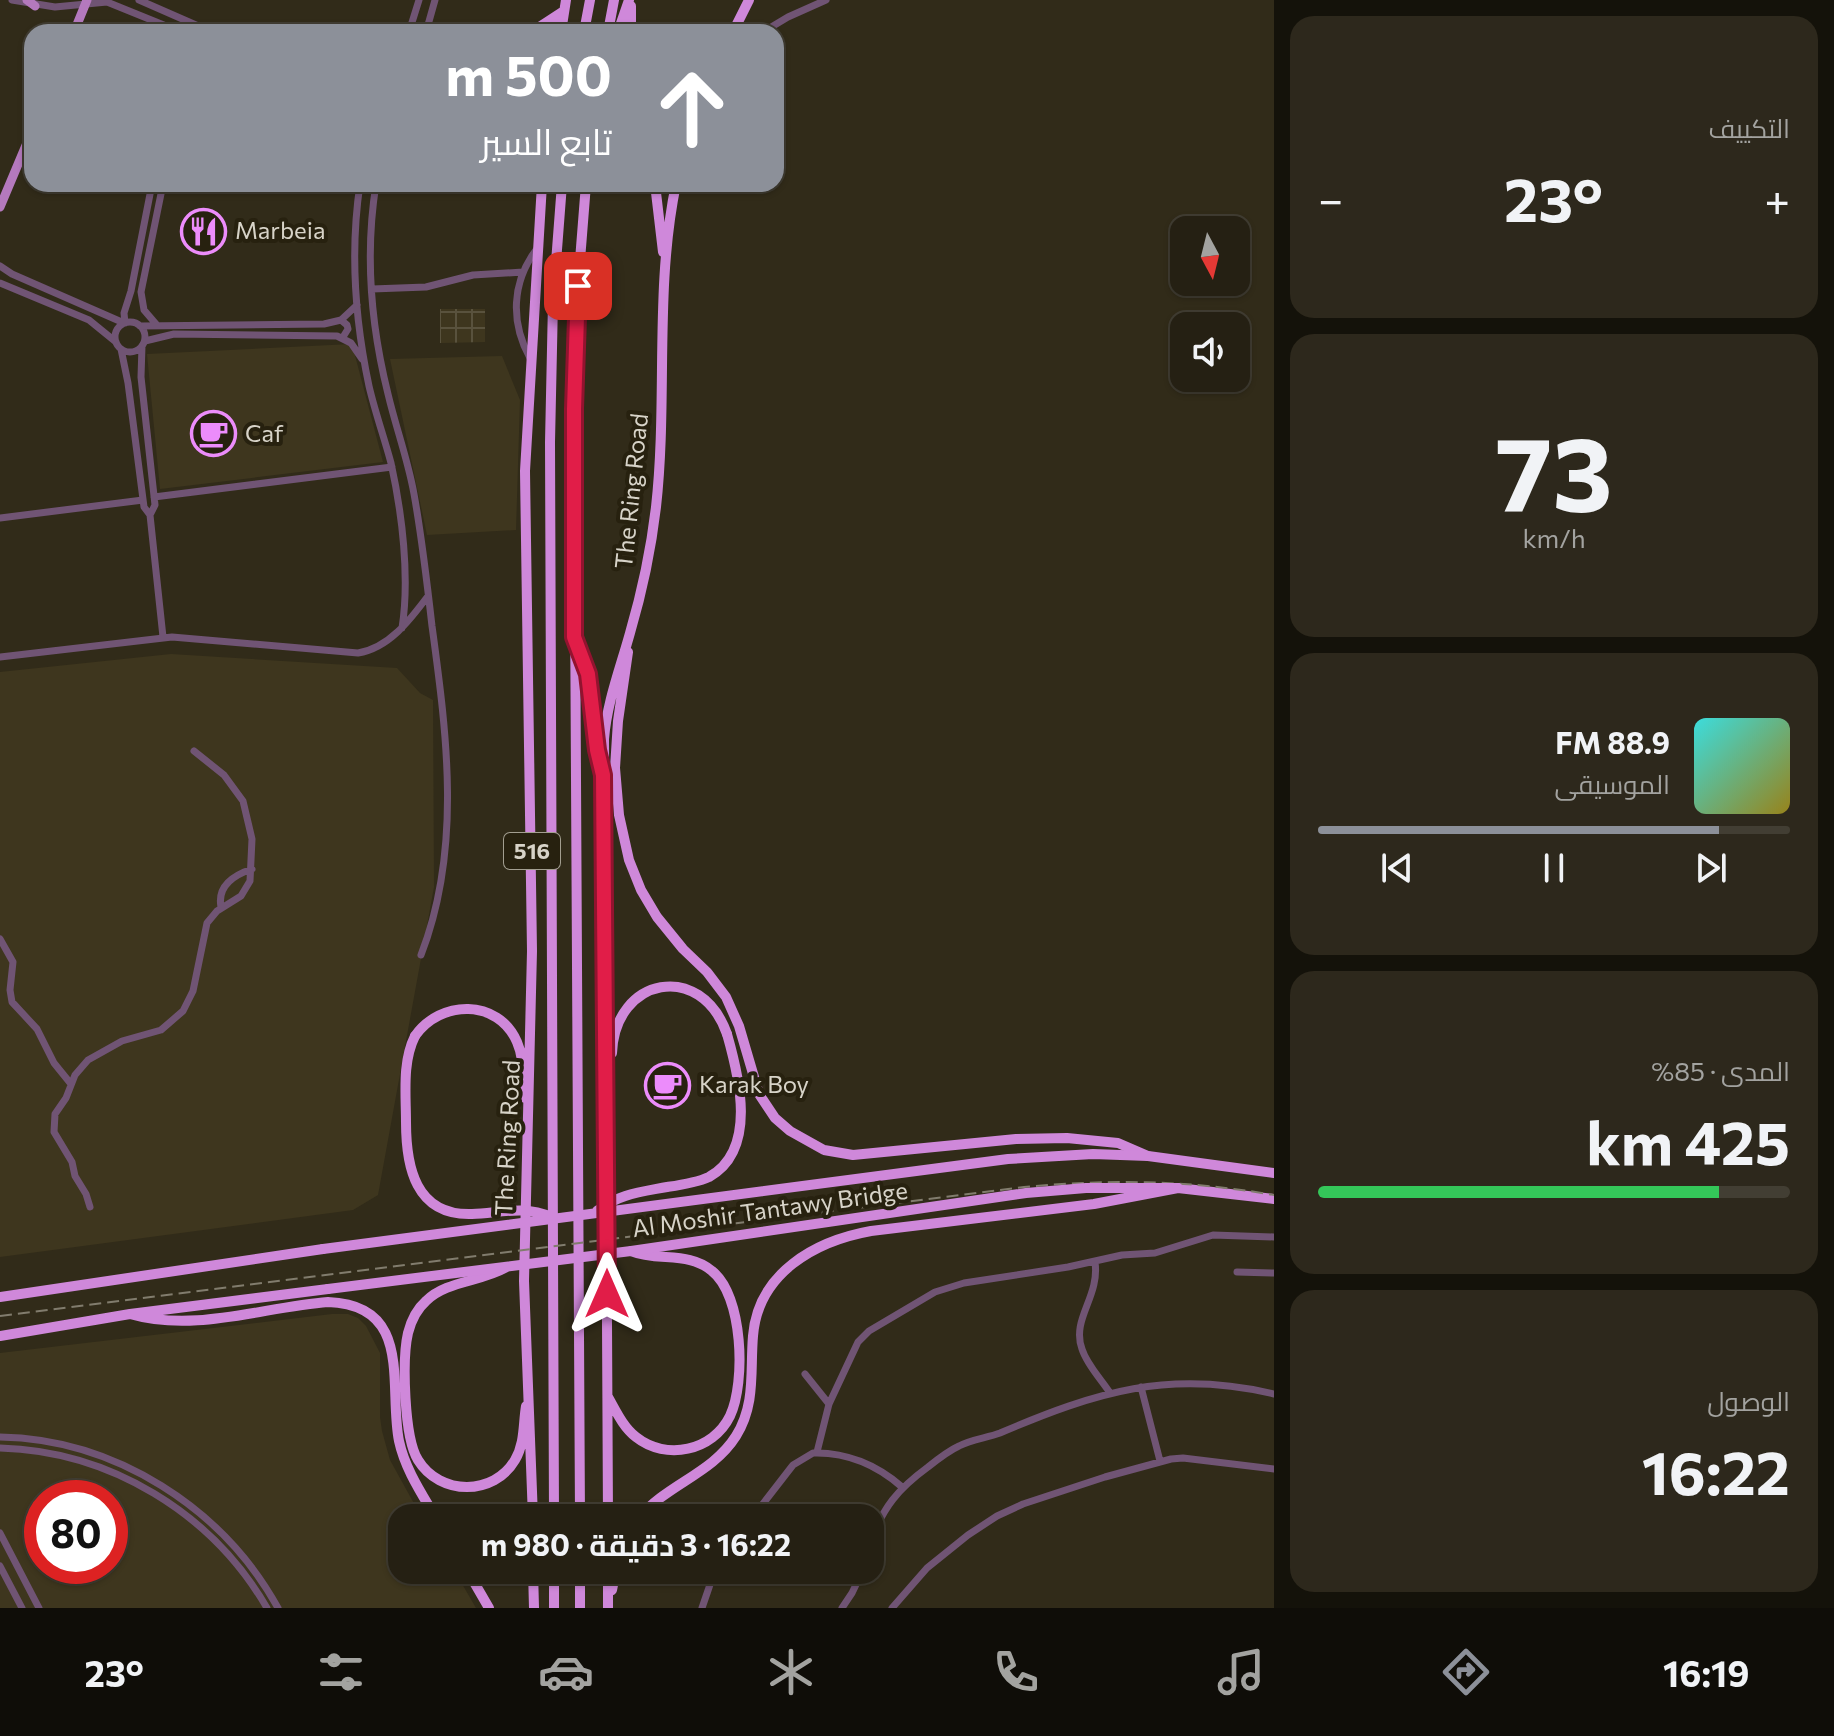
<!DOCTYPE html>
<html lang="ar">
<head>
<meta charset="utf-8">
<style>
  body { margin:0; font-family:Commissioner,Cairo,sans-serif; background:#2d281c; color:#f1f3f6; direction:rtl; height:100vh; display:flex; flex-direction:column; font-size:30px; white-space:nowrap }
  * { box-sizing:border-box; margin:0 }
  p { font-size:26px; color:#a3a3a0 }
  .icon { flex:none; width:44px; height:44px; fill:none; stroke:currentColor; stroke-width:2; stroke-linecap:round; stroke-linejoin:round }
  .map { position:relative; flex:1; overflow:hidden; direction:ltr }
  .drawer { display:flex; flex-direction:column; gap:16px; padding:16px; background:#14120a; width:560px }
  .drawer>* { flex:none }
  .guide { position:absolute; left:24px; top:24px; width:760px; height:168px; border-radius:24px; box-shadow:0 2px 6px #0004,0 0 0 2px #423e33; direction:rtl; background:#8c9099; color:#fff; overflow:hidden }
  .needle { width:52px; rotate:173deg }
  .controls { position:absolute; left:1170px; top:216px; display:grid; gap:16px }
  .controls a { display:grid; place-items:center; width:80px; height:80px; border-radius:16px; background:#252013; box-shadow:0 2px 6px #0004,0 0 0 2px #423e33; font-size:40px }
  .speed { position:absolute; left:24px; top:1480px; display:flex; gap:16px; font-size:40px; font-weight:700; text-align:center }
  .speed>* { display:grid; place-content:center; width:104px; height:104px; border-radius:50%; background:#252013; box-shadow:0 2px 6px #0004,0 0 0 2px #423e33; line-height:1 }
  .speed .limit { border:12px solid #d22; background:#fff; color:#111 }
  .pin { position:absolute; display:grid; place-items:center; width:68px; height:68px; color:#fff; margin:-34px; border-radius:16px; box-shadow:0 4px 12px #0006 }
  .me { position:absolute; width:88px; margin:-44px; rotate:0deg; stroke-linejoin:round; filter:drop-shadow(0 0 6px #0008) }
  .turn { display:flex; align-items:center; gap:28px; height:168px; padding:0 40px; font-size:36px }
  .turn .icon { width:104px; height:104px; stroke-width:2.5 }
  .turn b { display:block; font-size:56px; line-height:68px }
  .big { font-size:60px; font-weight:700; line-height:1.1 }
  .drawer .tile { flex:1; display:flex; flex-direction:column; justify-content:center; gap:12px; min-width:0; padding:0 28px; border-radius:24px; background:#2d281c }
  .drawer .dial { align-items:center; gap:0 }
  .dial b { font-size:104px; line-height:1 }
  .song { display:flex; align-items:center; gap:24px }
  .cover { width:96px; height:96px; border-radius:12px; background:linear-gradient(135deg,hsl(180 70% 55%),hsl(50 70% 35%)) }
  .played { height:8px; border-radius:4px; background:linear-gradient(90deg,#8c9099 85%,#423e33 85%) }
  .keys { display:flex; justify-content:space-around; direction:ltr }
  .heat { display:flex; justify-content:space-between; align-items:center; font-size:44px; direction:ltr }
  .charge { height:12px; border-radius:6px; background:linear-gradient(90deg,#34c759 85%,#423e33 0) }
  .trip { position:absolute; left:388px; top:1504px; width:496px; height:80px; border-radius:24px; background:#252013; box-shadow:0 2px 6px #0004,0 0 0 2px #423e33; font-weight:700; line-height:80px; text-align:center; direction:rtl }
  .tabs { display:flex; height:128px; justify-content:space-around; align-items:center; background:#0f0d08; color:#a3a3a0 }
  .tabs .icon { width:56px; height:56px }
  .tabs .current { color:#8c9099 }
  .tabs b { font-size:36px; color:#f1f3f6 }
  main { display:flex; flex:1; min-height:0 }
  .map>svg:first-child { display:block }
</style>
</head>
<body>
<main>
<section class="drawer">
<div class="tile"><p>التكييف</p>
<div class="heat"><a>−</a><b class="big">23°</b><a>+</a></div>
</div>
<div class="tile dial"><b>73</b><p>km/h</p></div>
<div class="tile">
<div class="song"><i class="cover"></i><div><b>88.9 FM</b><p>الموسيقى</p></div></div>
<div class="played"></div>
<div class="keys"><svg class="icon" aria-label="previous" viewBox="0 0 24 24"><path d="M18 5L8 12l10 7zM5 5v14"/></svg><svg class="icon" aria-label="pause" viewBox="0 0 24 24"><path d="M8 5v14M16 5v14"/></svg><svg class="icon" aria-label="next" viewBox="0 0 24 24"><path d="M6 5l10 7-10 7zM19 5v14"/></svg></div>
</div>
<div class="tile"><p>المدى · 85%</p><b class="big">425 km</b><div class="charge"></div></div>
<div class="tile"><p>الوصول</p><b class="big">16:22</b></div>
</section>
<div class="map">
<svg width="1274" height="1608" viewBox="0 0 1274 1608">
  <defs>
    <pattern id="industrial-grid" width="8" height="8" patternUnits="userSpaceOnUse" patternTransform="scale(2)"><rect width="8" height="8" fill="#3e361e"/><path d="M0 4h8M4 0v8" fill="none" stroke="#59523d"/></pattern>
  </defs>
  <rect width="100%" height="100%" fill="#312b19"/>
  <path fill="#3e361e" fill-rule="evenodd" d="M 352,344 L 383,462 L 160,489 L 147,354 Z
    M 502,356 L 520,400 L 516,530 L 427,535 L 390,359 Z
    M 171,654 L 397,668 L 420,693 L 433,700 L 434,887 L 378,1195 L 353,1210 L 0,1257 L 0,672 Z
    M 332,1314 L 348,1314 L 358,1318 L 366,1326 L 380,1353 L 380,1417 L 382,1431 L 390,1460 L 422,1518 L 402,1518 L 402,1570 L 454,1570 L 476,1608 L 0,1608 L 0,1353 ZM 42,1498 L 110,1498 L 110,1566 L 42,1566 Z"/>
  <path fill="url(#industrial-grid)" d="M 440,309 L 485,309 L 485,342 L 440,343 Z"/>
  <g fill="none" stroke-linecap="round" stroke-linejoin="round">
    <path stroke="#705474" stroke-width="7" d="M 12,0 L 55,7 L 107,2 L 181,32
      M 139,0 L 212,32
      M 409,32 L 419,0
      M 426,32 L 435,0
      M 763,32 L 788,17 L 826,0
      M 360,184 C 350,251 355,320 369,386 C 375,412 384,437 391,463 C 402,513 410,577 402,628
      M 376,184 C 365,253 371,326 388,394 C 396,428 408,460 414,494 C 422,538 427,582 432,626 C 447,736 462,849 421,955
      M 0,266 L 12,274 L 124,323
      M 0,283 L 89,320 L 116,342
      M 372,289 L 426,287 L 473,275 L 523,272
      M 341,320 L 347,325 L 348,329 L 343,337
      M115 337a15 15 0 1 1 30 0a15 15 0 1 1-30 0Z
      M 125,323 L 124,313 L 131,291 L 152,184
      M 156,324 L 144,310 L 141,292 L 163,184
      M 140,326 L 324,324 L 341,320 L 357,305
      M 145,341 L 174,334 L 337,336 L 351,343 L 362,359
      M 142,346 L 141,377 L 155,505 L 150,515
      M 121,349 L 128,383 L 144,507 L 150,515 L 163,637
      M 530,358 C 510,322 512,282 536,250
      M 154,497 L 392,467
      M 0,518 L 143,500
      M 0,657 L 172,637 L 358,653 C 389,648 410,620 428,596
      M 221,907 C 217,886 234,875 252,869
      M 0,939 L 13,962 L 10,990 L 12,1002 L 37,1029 L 54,1063 L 71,1084
      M 90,1207 L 86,1194 L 75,1176 L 72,1162 L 54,1132 L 55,1114 L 66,1098 L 75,1075 L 88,1060 L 122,1041 L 161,1030 L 183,1011 L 193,991 L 207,923 L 217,911 L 241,896 L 250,881 L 252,839 L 243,801 L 224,775 L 194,751
      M 1095,1262 C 1100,1297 1071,1319 1082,1349 C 1087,1365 1101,1379 1110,1393
      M 1237,1272 L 1274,1273
      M 805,1374 L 829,1404
      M 1141,1387 L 1160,1461
      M 0,1437 C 115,1439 223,1508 278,1608
      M 0,1448 C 110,1451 212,1513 267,1608
      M 817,1452 L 829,1404 L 858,1342 L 869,1331 L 935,1292 L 964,1283 L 1068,1267 L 1122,1255 L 1155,1253 L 1213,1235 L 1274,1237
      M 752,1518 L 793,1465 L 813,1453 C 846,1452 877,1465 902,1487
      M 0,1533 L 39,1608
      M 870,1543 C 883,1507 898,1489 928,1467 C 938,1459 948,1451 959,1446 C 972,1439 987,1438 1000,1433 C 1096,1392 1169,1369 1274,1394
      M 0,1566 L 22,1608
      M 702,1608 L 715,1570
      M 842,1608 L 852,1593 L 863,1570
      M 892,1608 L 927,1568 L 968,1535 L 997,1516 L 1023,1504 L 1105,1477 L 1171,1459 L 1183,1458 L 1274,1469"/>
    <path stroke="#b479bd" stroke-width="9" d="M 27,0 L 35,6
      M 74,32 L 87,0
      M 0,207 L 32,131"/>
    <path stroke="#cf88da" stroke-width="10" d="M 538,28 L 564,11
      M 561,32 L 566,0
      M 584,32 L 590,0
      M 608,32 L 614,0
      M 618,32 L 629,0
      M 631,32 L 631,6
      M 733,32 L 749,0
      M 655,184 L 663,252
      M 576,640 L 590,684 L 598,757
      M 628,652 L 618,721 L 615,768 L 619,815 L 629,860 L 641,890 L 657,917 L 683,949 L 707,972 L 726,997 L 739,1026 L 759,1094 L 775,1118 L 790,1131 L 824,1150 L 853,1155 L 1016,1139 L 1067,1138 L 1118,1143 L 1148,1156 L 1274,1173
      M 415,1036 C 440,1000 498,998 517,1042 C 525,1060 522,1079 525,1098
      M 612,1053 C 615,977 701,960 727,1034
      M 505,1268 C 480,1282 446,1281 426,1301 C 417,1309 411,1321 408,1333 C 402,1359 404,1438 418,1460 C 440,1496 494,1496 515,1460 C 525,1443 523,1424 526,1406
      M 0,1297 L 323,1249
      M 130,1314 C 195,1333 263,1307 328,1302 C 414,1305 388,1386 399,1441 C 405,1469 422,1494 436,1518
      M 0,1336 L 130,1314 L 328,1289
      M 608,1397 C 616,1411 623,1427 636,1437 C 666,1461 713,1451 730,1416 C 746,1382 743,1295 712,1271 C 689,1251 658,1262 631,1251
      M 533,1518 L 524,1281 L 532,951 L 525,471 L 542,184
      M 554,1518 L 550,442 L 553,302 L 562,184
      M 580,1518 L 574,409 L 576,311 L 586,184
      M 608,1518 L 604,739 C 607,702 620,669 630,633 C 642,592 651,550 656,507 C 668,400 654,290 676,184
      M 639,1518 C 667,1484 712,1474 736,1436 C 756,1404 750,1371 753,1336 C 758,1273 815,1241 871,1231 L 1094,1204 L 1178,1188 L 1274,1199
      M 467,1570 L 489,1608
      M 533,1570 L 534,1608
      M 554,1570 L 554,1608
      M 580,1570 L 580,1608
      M 608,1570 L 608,1608
      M 612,1590 L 616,1570"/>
    <path stroke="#817c6d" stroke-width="2" stroke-dasharray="12 6" stroke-linecap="butt" d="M 0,1316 L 1024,1187 C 1111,1179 1187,1180 1274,1195"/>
    <path stroke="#cf88da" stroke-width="10" d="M 415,1036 C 402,1062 406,1094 406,1122 C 406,1166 415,1216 472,1214 C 500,1213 524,1205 551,1217
      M 597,1211 C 618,1194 641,1192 667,1187 C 681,1185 696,1183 709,1177 C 758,1150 739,1076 727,1034
      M 323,1249 L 1008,1159 L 1093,1154 L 1148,1156
      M 328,1289 L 631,1251 L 1026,1193 L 1086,1188 L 1178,1188"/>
  </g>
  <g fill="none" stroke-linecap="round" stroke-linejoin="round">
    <defs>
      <path id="route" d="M 578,286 L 574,409 L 574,637 L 588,674 L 597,750 L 603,775 L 607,1294"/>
    </defs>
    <use href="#route" stroke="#92132f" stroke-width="20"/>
    <use href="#route" stroke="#e11d48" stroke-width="14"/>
  </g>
  <defs>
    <symbol id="restaurant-ring" viewBox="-11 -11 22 22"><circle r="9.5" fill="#27210f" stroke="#ec8cfb" stroke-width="1.5"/><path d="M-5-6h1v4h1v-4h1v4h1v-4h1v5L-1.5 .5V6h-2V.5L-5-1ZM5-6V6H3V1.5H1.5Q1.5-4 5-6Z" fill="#ec8cfb"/></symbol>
    <symbol id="cafe-ring" viewBox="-11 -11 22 22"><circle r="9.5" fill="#27210f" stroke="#ec8cfb" stroke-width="1.5"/><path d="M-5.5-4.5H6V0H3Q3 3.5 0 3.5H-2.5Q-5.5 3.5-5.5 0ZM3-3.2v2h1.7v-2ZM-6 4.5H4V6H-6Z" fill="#ec8cfb"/></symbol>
  </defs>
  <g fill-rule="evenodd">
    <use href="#restaurant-ring" x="178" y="206" width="51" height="51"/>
    <use href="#cafe-ring" x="188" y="408" width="51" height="51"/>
    <use href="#cafe-ring" x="642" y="1060" width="51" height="51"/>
  </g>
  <g text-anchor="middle" stroke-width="8" stroke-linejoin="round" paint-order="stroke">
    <rect fill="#27210f" stroke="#a29e90" stroke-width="2" x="504" y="833" width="56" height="36" rx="6"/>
    <g font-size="22" font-weight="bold" fill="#d7d3c8">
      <text x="532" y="859">516</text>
    </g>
    <g font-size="24" fill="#d7d3c8" stroke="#27210f" text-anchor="start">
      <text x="235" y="239">Marbeia</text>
      <text x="245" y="442">Caf</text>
      <text x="699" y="1093">Karak Boy</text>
    </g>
    <g font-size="24" fill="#d7d3c8" stroke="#27210f">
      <text transform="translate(632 491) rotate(-84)" y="8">The Ring Road</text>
      <text transform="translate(508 1138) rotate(-87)" y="8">The Ring Road</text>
      <text transform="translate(770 1210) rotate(-8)" y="8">Al Moshir Tantawy Bridge</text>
    </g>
  </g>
</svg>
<div class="controls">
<a><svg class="needle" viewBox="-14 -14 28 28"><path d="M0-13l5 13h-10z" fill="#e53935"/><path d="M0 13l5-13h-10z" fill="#a3a3a0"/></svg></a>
<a><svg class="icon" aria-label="sound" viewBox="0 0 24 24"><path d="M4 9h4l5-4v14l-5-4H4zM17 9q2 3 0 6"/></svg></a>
</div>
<div class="speed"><div class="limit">80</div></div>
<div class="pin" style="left:578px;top:286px;background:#d93025"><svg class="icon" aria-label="arrive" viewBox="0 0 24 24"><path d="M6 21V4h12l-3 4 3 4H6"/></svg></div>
<svg class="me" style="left:607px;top:1294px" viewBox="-20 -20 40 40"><path d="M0-17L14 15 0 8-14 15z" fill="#e11d48" stroke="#fff" stroke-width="4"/></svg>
<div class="trip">16:22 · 3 دقيقة · 980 m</div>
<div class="guide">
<div class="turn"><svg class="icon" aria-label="ahead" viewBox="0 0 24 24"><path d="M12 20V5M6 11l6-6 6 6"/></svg><div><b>500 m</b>تابع السير</div></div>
</div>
</div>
</main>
<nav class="tabs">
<b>16:19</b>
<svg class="icon current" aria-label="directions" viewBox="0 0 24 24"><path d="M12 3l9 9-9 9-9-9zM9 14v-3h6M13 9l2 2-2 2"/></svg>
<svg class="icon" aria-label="music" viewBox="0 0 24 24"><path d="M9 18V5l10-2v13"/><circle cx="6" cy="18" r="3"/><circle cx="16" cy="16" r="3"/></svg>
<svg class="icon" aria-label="phone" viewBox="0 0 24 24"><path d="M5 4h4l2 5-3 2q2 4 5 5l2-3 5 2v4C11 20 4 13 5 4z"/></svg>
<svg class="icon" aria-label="climate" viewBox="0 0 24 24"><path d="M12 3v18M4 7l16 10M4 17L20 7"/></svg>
<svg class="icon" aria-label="car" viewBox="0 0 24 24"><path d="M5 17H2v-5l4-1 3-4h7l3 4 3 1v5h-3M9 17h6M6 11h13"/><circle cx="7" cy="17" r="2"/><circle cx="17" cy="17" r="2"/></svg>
<svg class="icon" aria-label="filters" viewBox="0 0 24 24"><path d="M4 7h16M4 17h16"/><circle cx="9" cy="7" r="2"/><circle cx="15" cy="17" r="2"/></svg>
<b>23°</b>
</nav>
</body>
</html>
